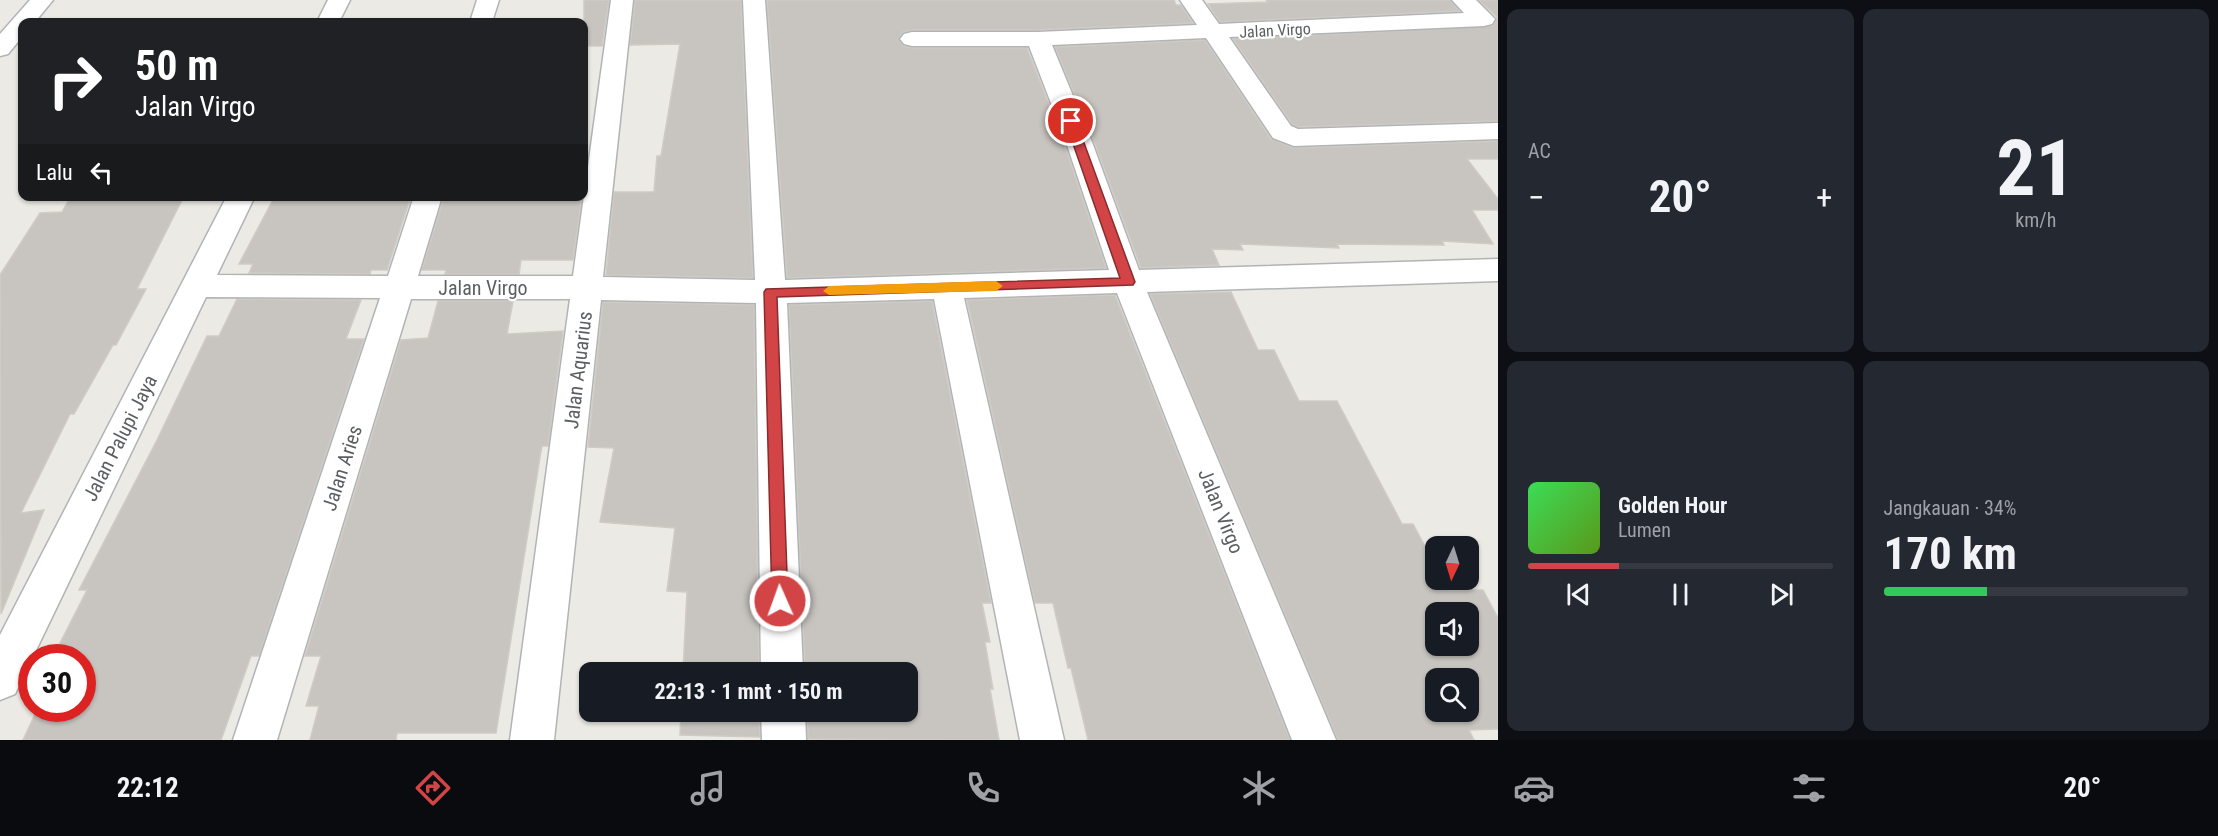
<!DOCTYPE html>
<html lang="id">
<head>
<meta charset="utf-8">
<style>
  body { margin:0; font-family:"Roboto Condensed",sans-serif; background:#242831; color:#f1f3f6; height:100vh; display:flex; flex-direction:column; font-size:22px; white-space:nowrap }
  * { box-sizing:border-box; margin:0 }
  p { font-size:20px; color:#9ea1a6 }
  .icon { flex:none; width:33px; height:33px; fill:none; stroke:currentColor; stroke-width:2; stroke-linecap:round; stroke-linejoin:round }
  .map { position:relative; flex:1; overflow:hidden }
  .side { display:flex; flex-direction:column; gap:9px; padding:9px; background:#0d0f14; width:720px }
  .side>* { flex:none }
  .guide { position:absolute; left:18px; top:18px; width:570px; height:183px; border-radius:12px; box-shadow:0 2px 4px #0004; background:#202124; color:#fff; overflow:hidden }
  .needle { width:39px; rotate:184deg }
  .fabs { position:absolute; left:1425px; top:536px; display:grid; gap:12px }
  .fabs a { display:grid; place-items:center; width:54px; height:54px; border-radius:12px; background:#171b24; box-shadow:0 2px 4px #0004; font-size:30px }
  .speed { position:absolute; left:18px; top:644px; display:flex; gap:12px; font-size:30px; font-weight:700; text-align:center }
  .speed>* { display:grid; place-content:center; width:78px; height:78px; border-radius:50%; background:#171b24; box-shadow:0 2px 4px #0004; line-height:1 }
  .speed .limit { border:9px solid #d22; background:#fff; color:#111 }
  .pin { position:absolute; display:grid; place-items:center; width:51px; height:51px; color:#fff; margin:-26px; border:3px solid #fff; border-radius:50%; box-shadow:0 2px 6px #0007 }
  .me { position:absolute; width:66px; margin:-33px; rotate:358deg; stroke-linejoin:round; filter:drop-shadow(0 0 4px #0008) }
  .turn { display:flex; align-items:center; gap:21px; height:126px; padding:0 18px; font-size:27px }
  .turn .icon { width:78px; height:78px; stroke-width:2.5 }
  .turn b { display:block; font-size:42px; line-height:51px }
  .then { display:flex; align-items:center; height:57px; padding:0 18px; background:#0003; gap:12px; font-size:22px }
  .big { font-size:45px; font-weight:700; line-height:1.1 }
  .side .widget { flex:1; display:flex; flex-direction:column; justify-content:center; gap:9px; min-width:0; padding:0 21px; border-radius:12px; background:#242831 }
  .side .dial { align-items:center; gap:0 }
  .dial b { font-size:78px; line-height:1 }
  .song { display:flex; align-items:center; gap:18px }
  .cover { width:72px; height:72px; border-radius:9px; background:linear-gradient(135deg,hsl(130 70% 55%),hsl(90 70% 35%)) }
  .played { height:6px; border-radius:3px; background:linear-gradient(90deg,#d24446 30%,#363941 30%) }
  .keys { display:flex; justify-content:space-around; direction:ltr }
  .heat { display:flex; justify-content:space-between; align-items:center; font-size:33px; direction:ltr }
  .charge { height:9px; border-radius:4px; background:linear-gradient(90deg,#34c759 34%,#363941 0) }
  .side .tiles { flex:1; display:grid; gap:9px; grid-template-columns:repeat(2,1fr) }
  .trip { position:absolute; left:579px; top:662px; width:339px; height:60px; border-radius:12px; background:#171b24; box-shadow:0 2px 4px #0004; font-weight:700; line-height:60px; text-align:center }
  .tabs { display:flex; height:96px; justify-content:space-around; align-items:center; background:#090b0e; color:#9ea1a6 }
  .tabs .icon { width:42px; height:42px }
  .tabs .current { color:#d24446 }
  .tabs b { font-size:27px; color:#f1f3f6 }
  main { display:flex; flex:1; min-height:0 }
  .map>svg:first-child { display:block }
</style>
</head>
<body>
<main>
<div class="map">
<svg width="1498" height="740" viewBox="0 0 1498 740">
  <rect width="100%" height="100%" fill="#eceae4"/>
  <path fill="#c8c5c0" stroke="#d0cbc3" stroke-width="1.5" fill-rule="evenodd" d="M 584,0 L 609,0 L 602,46 L 584,46 Z
    M 635,0 L 741,0 L 753,278 L 606,275 L 614,192 L 654,192 L 657,156 L 661,156 L 680,44 L 630,45 Z
    M 767,0 L 1174,0 L 1176,5 L 1181,5 L 1193,23 L 1038,30 L 912,30 L 903,32 L 898,39 L 903,46 L 912,48 L 1027,48 L 1064,143 L 1106,268 L 787,278 Z
    M 1266,0 L 1450,0 L 1459,11 L 1220,22 L 1208,4 L 1268,2 Z
    M 1479,0 L 1498,0 L 1498,121 L 1298,127 L 1292,124 L 1233,39 L 1493,26 L 1497,17 Z
    M 1205,40 L 1271,139 L 1293,148 L 1498,141 L 1498,159 L 1467,159 L 1498,199 L 1498,210 L 1472,210 L 1493,244 L 1442,241 L 1444,245 L 1337,244 L 1339,248 L 1240,244 L 1243,250 L 1212,249 L 1219,265 L 1141,268 L 1094,141 L 1055,47 Z
    M 71,196 L 184,196 L 137,289 L 146,289 L 116,345 L 113,345 L 74,414 L 70,414 L 21,513 L 44,510 L 1,614 L 0,275 L 40,213 L 62,212 Z
    M 275,196 L 411,196 L 387,270 L 371,270 L 370,274 L 249,273 L 253,264 L 239,264 Z
    M 444,196 L 582,196 L 573,260 L 521,260 L 519,274 L 445,274 L 446,270 L 422,270 Z
    M 1231,292 L 1258,350 L 1274,350 L 1299,401 L 1337,401 L 1402,524 L 1413,524 L 1436,567 L 1436,579 L 1442,579 L 1447,590 L 1483,590 L 1498,618 L 1498,729 L 1469,730 L 1474,740 L 1338,740 L 1150,294 ZM 1436,612 L 1468,612 L 1468,645 L 1436,645 ZM 1436,678 L 1468,678 L 1468,711 L 1436,711 Z
    M 1115,295 L 1290,740 L 1088,740 L 1071,668 L 1068,668 L 1053,603 L 1035,603 L 967,300 Z
    M 237,299 L 361,300 L 346,339 L 364,339 L 259,656 L 251,656 L 221,740 L 23,740 L 38,708 L 82,708 L 82,657 L 53,657 L 87,590 L 79,590 L 157,440 L 207,336 L 219,336 Z
    M 438,301 L 513,301 L 507,334 L 563,331 L 548,446 L 542,446 L 541,451 L 496,733 L 397,733 L 396,740 L 310,740 L 319,706 L 306,706 L 321,656 L 305,656 L 401,340 L 428,338 Z
    M 932,301 L 991,603 L 982,603 L 990,642 L 985,642 L 993,689 L 990,689 L 999,740 L 808,739 L 807,711 L 908,711 L 908,672 L 805,672 L 789,305 Z
    M 603,302 L 754,305 L 759,672 L 683,672 L 687,592 L 667,591 L 675,528 L 600,522 L 614,448 L 588,447 Z
    M 681,711 L 759,711 L 760,737 L 680,735 Z"/>
  <g fill="none" stroke-linecap="round" stroke-linejoin="round">
    <defs>
      <path id="minor" d="M 30,0 L 53,0 L 35,22 L 22,22 L 22,37 L 8,54 L 0,56 L 0,34 Z
        M 328,0 L 350,0 L 339,22 L 317,22 Z
        M 477,0 L 499,0 L 492,22 L 470,22 Z
        M 611,0 L 633,0 L 603,277 L 755,280 L 743,0 L 765,0 L 785,280 L 1109,270 L 1066,142 L 1029,46 L 912,46 L 904,44 L 900,39 L 904,34 L 912,32 L 1038,32 L 1197,25 L 1180,0 L 1202,0 L 1219,24 L 1464,13 L 1452,0 L 1476,0 L 1495,19 L 1492,24 L 1484,26 L 1229,37 L 1291,126 L 1298,129 L 1498,123 L 1498,139 L 1294,146 L 1273,138 L 1206,38 L 1052,45 L 1092,142 L 1139,270 L 1498,259 L 1498,281 L 1147,292 L 1336,740 L 1292,740 L 1117,293 L 964,298 L 1064,740 L 1020,740 L 934,299 L 787,303 L 803,672 L 761,672 L 756,303 L 601,300 L 554,740 L 510,740 L 570,299 L 411,299 L 277,740 L 233,740 L 380,298 L 206,297 L 15,694 L 0,700 L 0,635 L 227,196 L 255,196 L 217,275 L 388,276 L 414,196 L 442,196 L 418,276 L 573,276 Z
        M 761,711 L 805,711 L 806,740 L 762,740 Z"/>
    </defs>
    <use href="#minor" stroke="#b1b4b7" stroke-width="3"/>
    <use href="#minor" fill="#fff" fill-rule="evenodd"/>
  </g>
  <path fill="#d24446" stroke="#882c2e" stroke-width="1.5" d="M 1071,118 L 1076,121 L 1135,282 L 1133,285 L 777,297 L 788,601 L 786,606 L 780,609 L 774,606 L 772,601 L 764,292 L 766,289 L 1120,278 L 1065,121 Z"/>
  <path fill="#f59e0b" d="M 996,281 L 1003,286 L 996,291 L 829,295 L 823,291 L 829,286 Z"/>
  <g text-anchor="middle" stroke-width="4.5" stroke-linejoin="round" paint-order="stroke">
    <g font-size="16" fill="#5c5f62" stroke="#fff">
      <text transform="translate(1275 30) rotate(-3)" y="6">Jalan Virgo</text>
    </g>
    <g font-size="20" fill="#5c5f62" stroke="#fff">
      <text x="483" y="295">Jalan Virgo</text>
      <text transform="translate(578 370) rotate(-83)" y="7">Jalan Aquarius</text>
      <text transform="translate(120 438) rotate(-63)" y="7">Jalan Palupi Jaya</text>
      <text transform="translate(342 468) rotate(-72)" y="7">Jalan Aries</text>
      <text transform="translate(1221 511) rotate(68)" y="7">Jalan Virgo</text>
    </g>
  </g>
</svg>
<div class="fabs">
<a><svg class="needle" viewBox="-14 -14 28 28"><path d="M0-13l5 13h-10z" fill="#e53935"/><path d="M0 13l5-13h-10z" fill="#9ea1a6"/></svg></a>
<a><svg class="icon" aria-label="sound" viewBox="0 0 24 24"><path d="M4 9h4l5-4v14l-5-4H4zM17 9q2 3 0 6"/></svg></a>
<a><svg class="icon" aria-label="search" viewBox="0 0 24 24"><circle cx="10" cy="10" r="6"/><path d="M15 15l6 6"/></svg></a>
</div>
<div class="speed"><div class="limit">30</div></div>
<div class="pin" style="left:1071px;top:121px;background:#d93025"><svg class="icon" aria-label="arrive" viewBox="0 0 24 24"><path d="M6 21V4h12l-3 4 3 4H6"/></svg></div>
<svg class="me" style="left:780px;top:601px" viewBox="-20 -20 40 40"><circle r="17" fill="#d24446" stroke="#fff" stroke-width="3"/><path d="M0-11L8 9 0 5-8 9z" fill="#fff"/></svg>
<div class="trip">22:13 · 1 mnt · 150 m</div>
<div class="guide">
<div class="turn"><svg class="icon" aria-label="right" viewBox="0 0 24 24"><path d="M7 20v-9h11M14 6l5 5-5 5"/></svg><div><b>50 m</b>Jalan Virgo</div></div>
<div class="then">Lalu<svg class="icon" aria-label="left" viewBox="0 0 24 24"><path d="M17 20v-9H6M10 6l-5 5 5 5"/></svg></div>
</div>
</div>
<section class="side">
<div class="tiles">
<div class="widget"><p>AC</p>
<div class="heat"><a>−</a><b class="big">20°</b><a>+</a></div>
</div>
<div class="widget dial"><b>21</b><p>km/h</p></div>
<div class="widget">
<div class="song"><i class="cover"></i><div><b>Golden Hour</b><p>Lumen</p></div></div>
<div class="played"></div>
<div class="keys"><svg class="icon" aria-label="previous" viewBox="0 0 24 24"><path d="M18 5L8 12l10 7zM5 5v14"/></svg><svg class="icon" aria-label="pause" viewBox="0 0 24 24"><path d="M8 5v14M16 5v14"/></svg><svg class="icon" aria-label="next" viewBox="0 0 24 24"><path d="M6 5l10 7-10 7zM19 5v14"/></svg></div>
</div>
<div class="widget"><p>Jangkauan · 34%</p><b class="big">170 km</b><div class="charge"></div></div>
</div>
</section>
</main>
<nav class="tabs">
<b>22:12</b>
<svg class="icon current" aria-label="directions" viewBox="0 0 24 24"><path d="M12 3l9 9-9 9-9-9zM9 14v-3h6M13 9l2 2-2 2"/></svg>
<svg class="icon" aria-label="music" viewBox="0 0 24 24"><path d="M9 18V5l10-2v13"/><circle cx="6" cy="18" r="3"/><circle cx="16" cy="16" r="3"/></svg>
<svg class="icon" aria-label="phone" viewBox="0 0 24 24"><path d="M5 4h4l2 5-3 2q2 4 5 5l2-3 5 2v4C11 20 4 13 5 4z"/></svg>
<svg class="icon" aria-label="climate" viewBox="0 0 24 24"><path d="M12 3v18M4 7l16 10M4 17L20 7"/></svg>
<svg class="icon" aria-label="car" viewBox="0 0 24 24"><path d="M5 17H2v-5l4-1 3-4h7l3 4 3 1v5h-3M9 17h6M6 11h13"/><circle cx="7" cy="17" r="2"/><circle cx="17" cy="17" r="2"/></svg>
<svg class="icon" aria-label="filters" viewBox="0 0 24 24"><path d="M4 7h16M4 17h16"/><circle cx="9" cy="7" r="2"/><circle cx="15" cy="17" r="2"/></svg>
<b>20°</b>
</nav>
</body>
</html>
